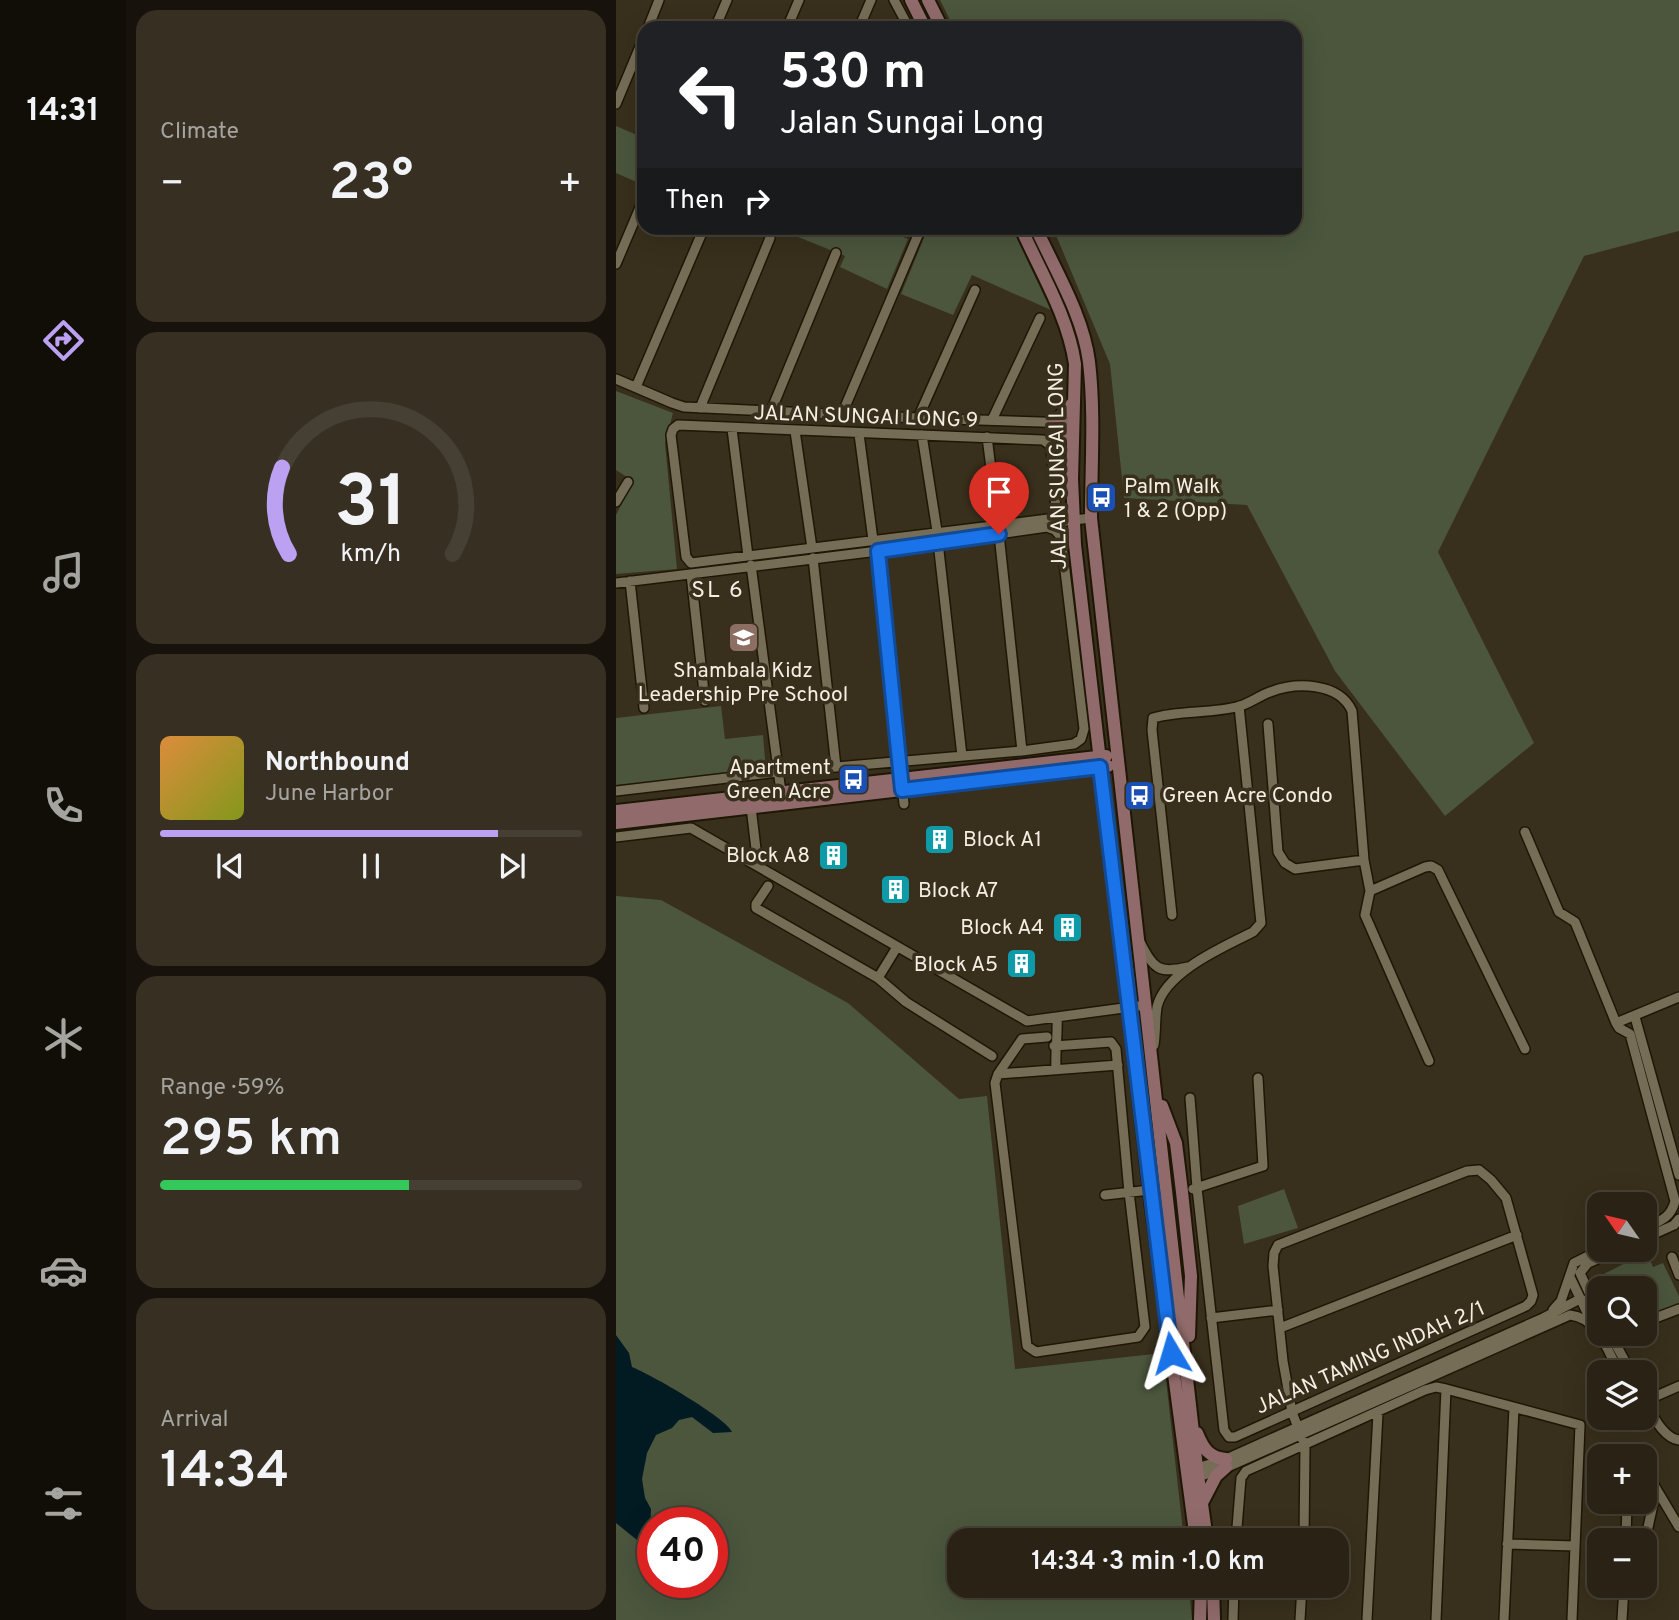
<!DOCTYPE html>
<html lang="en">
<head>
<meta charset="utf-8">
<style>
  body { margin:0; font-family:Overpass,sans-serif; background:#362f22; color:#f1f3f6; height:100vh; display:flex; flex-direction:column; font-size:26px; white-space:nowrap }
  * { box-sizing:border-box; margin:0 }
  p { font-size:23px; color:#a5a4a0 }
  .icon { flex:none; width:38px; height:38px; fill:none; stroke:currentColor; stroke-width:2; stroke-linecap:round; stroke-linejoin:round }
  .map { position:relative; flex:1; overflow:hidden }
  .panel { display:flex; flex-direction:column; gap:10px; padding:10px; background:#17130c; width:490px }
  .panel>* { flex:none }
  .guide { position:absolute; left:21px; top:21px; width:665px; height:214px; border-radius:21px; box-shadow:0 7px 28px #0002,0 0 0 2px #464034; background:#202124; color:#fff; overflow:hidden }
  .needle { width:46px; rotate:304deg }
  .fabs { position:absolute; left:971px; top:1192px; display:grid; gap:14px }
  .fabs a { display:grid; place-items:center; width:70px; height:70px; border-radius:14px; background:#2a2315; box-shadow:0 7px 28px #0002,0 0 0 2px #464034; font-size:35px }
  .speed { position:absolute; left:21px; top:1507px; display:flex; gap:14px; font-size:35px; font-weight:700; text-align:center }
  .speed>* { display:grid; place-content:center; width:91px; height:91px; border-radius:50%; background:#2a2315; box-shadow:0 7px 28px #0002,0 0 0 2px #464034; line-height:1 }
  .speed .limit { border:10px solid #d22; background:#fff; color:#111 }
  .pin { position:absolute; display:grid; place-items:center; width:60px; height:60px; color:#fff; margin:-72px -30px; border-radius:50% 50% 50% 0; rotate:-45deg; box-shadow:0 0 7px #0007 }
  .pin .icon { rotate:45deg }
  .me { position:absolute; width:77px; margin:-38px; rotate:353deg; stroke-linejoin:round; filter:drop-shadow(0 0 5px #0008) }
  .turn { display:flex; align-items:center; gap:24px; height:147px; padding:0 28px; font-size:32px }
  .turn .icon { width:91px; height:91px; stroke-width:2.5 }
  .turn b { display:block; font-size:49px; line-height:60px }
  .then { display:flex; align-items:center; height:66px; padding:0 28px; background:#0003; gap:14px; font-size:26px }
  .big { font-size:52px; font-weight:600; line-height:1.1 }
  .panel .card { flex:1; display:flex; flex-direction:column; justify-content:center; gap:10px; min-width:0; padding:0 24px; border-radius:21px; background:#362f22 }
  .panel .dial { align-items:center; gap:0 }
  .dial svg { height:182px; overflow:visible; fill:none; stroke:#464034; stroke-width:7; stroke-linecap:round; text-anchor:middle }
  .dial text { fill:#f1f3f6; stroke:none }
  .song { display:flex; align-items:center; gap:21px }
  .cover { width:84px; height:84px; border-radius:10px; background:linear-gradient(135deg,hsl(30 70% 55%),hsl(70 70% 35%)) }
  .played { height:7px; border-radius:4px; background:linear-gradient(90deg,#bca0f2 80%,#464034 80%) }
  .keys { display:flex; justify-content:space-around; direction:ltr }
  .heat { display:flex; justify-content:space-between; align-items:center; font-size:38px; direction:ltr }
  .charge { height:10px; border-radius:5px; background:linear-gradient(90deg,#34c759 59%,#464034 0) }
  .trip { position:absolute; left:331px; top:1528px; width:402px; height:70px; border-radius:21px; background:#2a2315; box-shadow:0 7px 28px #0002,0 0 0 2px #464034; font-weight:600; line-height:70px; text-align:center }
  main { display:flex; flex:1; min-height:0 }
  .menu { display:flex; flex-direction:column; width:126px; justify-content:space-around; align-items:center; background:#110e08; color:#a5a4a0 }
  .menu .icon { width:49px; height:49px }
  .menu .current { color:#bca0f2 }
  .menu b { font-size:32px; color:#f1f3f6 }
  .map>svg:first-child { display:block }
</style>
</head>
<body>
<main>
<nav class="menu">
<b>14:31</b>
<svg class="icon current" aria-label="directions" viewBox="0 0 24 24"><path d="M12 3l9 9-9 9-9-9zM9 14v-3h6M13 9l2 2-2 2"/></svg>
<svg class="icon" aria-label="music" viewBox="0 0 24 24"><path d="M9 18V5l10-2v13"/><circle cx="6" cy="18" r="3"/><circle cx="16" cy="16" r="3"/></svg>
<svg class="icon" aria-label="phone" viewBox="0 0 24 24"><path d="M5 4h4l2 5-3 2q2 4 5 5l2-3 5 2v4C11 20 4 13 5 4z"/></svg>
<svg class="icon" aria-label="climate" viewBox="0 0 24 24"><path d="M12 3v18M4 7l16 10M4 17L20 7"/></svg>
<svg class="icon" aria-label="car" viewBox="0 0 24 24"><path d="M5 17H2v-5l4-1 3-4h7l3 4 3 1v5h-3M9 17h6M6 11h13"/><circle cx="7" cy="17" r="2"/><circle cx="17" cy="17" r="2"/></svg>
<svg class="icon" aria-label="filters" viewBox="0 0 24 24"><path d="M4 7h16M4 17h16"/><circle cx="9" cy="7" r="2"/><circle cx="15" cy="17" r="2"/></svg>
</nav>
<section class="panel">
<div class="card"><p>Climate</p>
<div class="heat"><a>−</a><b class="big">23°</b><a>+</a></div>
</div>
<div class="card dial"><svg viewBox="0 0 100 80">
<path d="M14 69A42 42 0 1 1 86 69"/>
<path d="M14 69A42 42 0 0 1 11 31" stroke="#bca0f2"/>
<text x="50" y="56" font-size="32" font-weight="700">31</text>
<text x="50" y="72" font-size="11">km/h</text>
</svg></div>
<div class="card">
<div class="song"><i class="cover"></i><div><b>Northbound</b><p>June Harbor</p></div></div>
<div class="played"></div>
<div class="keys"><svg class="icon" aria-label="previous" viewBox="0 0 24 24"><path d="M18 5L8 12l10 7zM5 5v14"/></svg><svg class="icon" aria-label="pause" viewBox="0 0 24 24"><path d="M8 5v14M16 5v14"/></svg><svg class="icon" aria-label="next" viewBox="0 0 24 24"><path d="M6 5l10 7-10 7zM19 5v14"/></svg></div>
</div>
<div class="card"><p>Range · 59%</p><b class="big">295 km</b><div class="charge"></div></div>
<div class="card"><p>Arrival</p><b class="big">14:34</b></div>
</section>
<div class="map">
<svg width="1063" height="1620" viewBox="0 0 1063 1620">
  <rect width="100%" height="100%" fill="#382f1c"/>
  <path fill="#4b563d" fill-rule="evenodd" d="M 324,0 L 1063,0 L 1063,231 L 968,256 L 822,552 L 918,743 L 829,816 L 719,671 L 631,505 L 508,498 L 494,364 L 437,228 L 679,228 L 679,28 L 338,28 Z
    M 0,126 L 28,138 L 28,177 L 25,184 L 0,173 Z
    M 160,228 L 212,228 L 236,237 L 241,228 L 264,228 L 292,239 L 271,289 L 224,267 L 229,256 Z
    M 312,228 L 396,228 L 435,310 L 356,275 L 337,315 L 285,294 Z
    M 0,391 L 57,413 L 49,443 L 61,569 L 0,574 L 0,515 L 17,481 L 0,470 Z
    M 105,706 L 109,739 L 147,735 L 150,770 L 0,785 L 0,718 Z
    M 0,896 L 45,900 L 232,1003 L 343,1099 L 371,1096 L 399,1369 L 547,1353 L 568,1540 L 343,1540 L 343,1586 L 573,1586 L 576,1620 L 0,1620 ZM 37,1522 L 96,1522 L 96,1582 L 37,1582 Z
    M 668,1189 L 682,1228 L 628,1244 L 622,1206 Z
    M 1031,1252 L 1037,1267 L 1047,1263 L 1063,1296 L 1063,1303 L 1029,1320 L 1029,1288 L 984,1288 L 978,1279 Z"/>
  <path fill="#021b22" d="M 0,1335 L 13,1353 L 16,1367 C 34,1374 111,1418 116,1432 L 97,1433 L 76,1417 L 63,1420 L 56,1428 L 40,1435 L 31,1453 L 26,1479 L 29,1498 L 35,1509 L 34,1531 L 37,1534 L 37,1553 L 0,1523 Z"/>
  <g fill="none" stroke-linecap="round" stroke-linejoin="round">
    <defs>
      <path id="street" d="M 278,0 L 293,28
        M 32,28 L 43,0
        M 99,28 L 111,0
        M 171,28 L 183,0
        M 243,28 L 255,0
        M 0,104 L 28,37
        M 0,264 L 28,198
        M 0,379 L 56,403 L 68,407 L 302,418 L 457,423
        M 20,387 L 88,228
        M 84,408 L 154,238
        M 155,411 L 220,253
        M 226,414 L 305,228
        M 302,418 L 359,290
        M 376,420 L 424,318
        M 116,429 L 132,556
        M 179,431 L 196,548
        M 243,434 L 257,540
        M 306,435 L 321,531
        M 371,437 L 382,523
        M 0,502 L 12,482
        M 440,518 L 75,563 L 70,557 L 55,435 L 57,429 L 62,425 L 427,440 L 435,446 L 441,522 L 475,518
        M 383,534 L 406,751
        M 322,542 L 346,756
        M 262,551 L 288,804
        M 197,558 L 220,767
        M 135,565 L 165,792
        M 75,574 L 89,701
        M 14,581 L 28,708
        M 0,583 L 262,551 L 431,527 L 439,530 L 445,537 L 468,729 L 465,739 L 458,744 L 406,751 L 162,772 L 0,791
        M 652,724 L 662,852 L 669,863 L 679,869 L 748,860
        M 135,807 L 142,866
        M 909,832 L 943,912 L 959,922 L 1000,1023 L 1003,1028 L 1014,1034 L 1059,1201 C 1055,1218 1044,1221 1029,1228
        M 0,837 L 75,828 L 411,1021 L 530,1005
        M 152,886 L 140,904 L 140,908 L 262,978 L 290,1002 L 376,1056
        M 754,891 L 809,867 L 815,866 L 822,870 L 909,1049
        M 556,915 L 536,730 L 537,718 C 565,710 596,714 624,706 C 634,703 643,696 654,692 C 680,682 723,682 736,711 L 748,860 L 754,891 L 749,915 L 813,1061
        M 524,942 C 538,969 542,974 572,967
        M 262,978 L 281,947
        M 1019,1017 L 1063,1175
        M 1000,1023 L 1063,997
        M 431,1037 L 406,1039 L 382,1074 L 379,1083 L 411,1346 L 420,1352 L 522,1337 L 529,1327 L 513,1192 L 500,1049 L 495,1042 L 438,1046
        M 538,1045 C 540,1033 539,1020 541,1007 C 549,972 607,947 637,932 L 645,923 L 623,706
        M 440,1069 C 439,1049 442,1036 441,1017
        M 382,1074 L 502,1065
        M 574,1098 L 581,1188 L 608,1430 L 613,1437 L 619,1437 C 716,1394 813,1350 910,1306 L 915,1301 L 917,1295 L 890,1198 L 875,1180 L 863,1170 L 851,1171 L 662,1245 L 658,1253 L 657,1266 L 667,1361 L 676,1412 L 689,1446 L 688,1540
        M 577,1189 L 647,1166 L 642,1078
        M 489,1195 L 534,1190
        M 1029,1238 L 1058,1225 L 1063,1219
        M 1056,1257 L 1063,1275
        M 954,1277 L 976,1323
        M 937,1310 L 945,1301 L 958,1263 L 984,1250
        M 984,1316 L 964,1273 L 972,1263 L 1002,1250
        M 595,1318 L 662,1310
        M 1034,1320 L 1063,1309
        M 664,1328 L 901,1235
        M 994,1334 L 1015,1372
        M 1029,1401 L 1063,1386
        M 1029,1402 C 1037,1415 1047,1438 1063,1440
        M 1014,1451 L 1017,1456
        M 581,1468 L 610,1459 L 927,1318 L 964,1299 L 971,1301 L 978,1306
        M 1029,1470 L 1063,1527
        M 582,1477 L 612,1467 L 954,1315 C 982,1318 991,1350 1003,1372
        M 620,1540 L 625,1478 L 630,1471 L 809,1390 L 820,1387 L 830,1389 L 964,1425 L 956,1620
        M 1010,1540 L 1011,1502
        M 1029,1541 L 1040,1491
        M 891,1544 L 959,1546
        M 617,1620 L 618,1586
        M 684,1620 L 686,1586
        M 751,1620 L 762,1413
        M 820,1620 L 830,1389
        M 888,1620 L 898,1408
        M 1006,1620 L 1008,1586"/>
      <path id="secondary" d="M 295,0 L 309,28
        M 312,0 L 326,28
        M 405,228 C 424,271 452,316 459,364 L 456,479 L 459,545 L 535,1201 L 580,1540
        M 420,228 C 439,270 467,315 473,362 C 479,413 475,467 475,518 L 581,1468 L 591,1540
        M 457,438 L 439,422 L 457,403
        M 0,811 L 490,756
        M 0,823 L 492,766
        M 546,1106 L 560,1143 L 566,1192 L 575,1276 L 573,1336
        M 581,1433 C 587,1448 593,1458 610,1459
        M 587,1501 L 600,1476 L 610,1467
        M 597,1586 L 598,1620
        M 584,1620 L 585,1586"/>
    </defs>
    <use href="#street" stroke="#1f1705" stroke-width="12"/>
    <use href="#secondary" stroke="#1f1705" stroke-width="16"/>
    <use href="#street" stroke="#766d57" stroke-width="9"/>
    <use href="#secondary" stroke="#916b6b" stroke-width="12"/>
  </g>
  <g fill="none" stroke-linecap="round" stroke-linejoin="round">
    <defs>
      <path id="route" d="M 383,534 L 262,551 L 286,790 L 484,767 L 555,1353"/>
    </defs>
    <use href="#route" stroke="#114b97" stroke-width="18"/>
    <use href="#route" stroke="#1a73e8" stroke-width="12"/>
  </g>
  <defs>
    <symbol id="bus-square" viewBox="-11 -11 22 22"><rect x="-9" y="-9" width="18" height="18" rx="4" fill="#1a4fb4" stroke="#382f1c"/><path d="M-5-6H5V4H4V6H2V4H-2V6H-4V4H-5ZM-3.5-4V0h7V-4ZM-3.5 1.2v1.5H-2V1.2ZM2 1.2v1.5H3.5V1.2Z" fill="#fff"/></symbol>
    <symbol id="school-square" viewBox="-11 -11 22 22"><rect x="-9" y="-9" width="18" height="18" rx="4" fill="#8d6e63" stroke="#382f1c"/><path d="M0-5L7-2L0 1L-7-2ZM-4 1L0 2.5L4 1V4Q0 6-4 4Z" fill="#fff"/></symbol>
    <symbol id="building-square" viewBox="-11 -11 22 22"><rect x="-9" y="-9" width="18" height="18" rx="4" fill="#0f9aa8" stroke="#382f1c"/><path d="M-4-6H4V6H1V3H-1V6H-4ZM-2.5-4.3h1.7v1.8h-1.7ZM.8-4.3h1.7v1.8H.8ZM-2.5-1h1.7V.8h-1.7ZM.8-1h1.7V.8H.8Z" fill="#fff"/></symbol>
  </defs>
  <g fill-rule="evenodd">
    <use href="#bus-square" x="468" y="480" width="35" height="35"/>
    <use href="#school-square" x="110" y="620" width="35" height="35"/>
    <use href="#bus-square" x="220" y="762" width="35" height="35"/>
    <use href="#bus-square" x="506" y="778" width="35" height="35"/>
    <use href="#building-square" x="306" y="822" width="35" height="35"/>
    <use href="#building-square" x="200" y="838" width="35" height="35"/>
    <use href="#building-square" x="262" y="872" width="35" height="35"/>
    <use href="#building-square" x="434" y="910" width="35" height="35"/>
    <use href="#building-square" x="388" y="946" width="35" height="35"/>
  </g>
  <g text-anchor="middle" stroke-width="7" stroke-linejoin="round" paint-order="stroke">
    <g font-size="21" fill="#f4eee3" stroke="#382f1c">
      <text transform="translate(250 416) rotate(2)" y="7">JALAN SUNGAI LONG 9</text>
      <text transform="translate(441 466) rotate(-91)" y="7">JALAN SUNGAI LONG</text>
      <text transform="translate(754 1357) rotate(-24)" y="7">JALAN TAMING INDAH 2/1</text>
    </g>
    <g font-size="21" fill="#f4eee3" stroke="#382f1c" text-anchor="start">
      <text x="508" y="493">Palm Walk<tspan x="508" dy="24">1 &amp; 2 (Opp)</tspan></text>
      <text x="127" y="677" text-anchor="middle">Shambala Kidz<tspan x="127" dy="24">Leadership Pre School</tspan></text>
      <text x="215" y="774" text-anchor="end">Apartment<tspan x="215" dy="24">Green Acre</tspan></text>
      <text x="546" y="802">Green Acre Condo</text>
      <text x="347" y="846">Block A1</text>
      <text x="194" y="862" text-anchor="end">Block A8</text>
      <text x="302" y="897">Block A7</text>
      <text x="428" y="934" text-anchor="end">Block A4</text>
      <text x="382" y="971" text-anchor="end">Block A5</text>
    </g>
    <g font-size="23" letter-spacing="2" fill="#f4eee3" stroke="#382f1c">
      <text x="102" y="597">SL 6</text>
    </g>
  </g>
</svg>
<div class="fabs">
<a><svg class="needle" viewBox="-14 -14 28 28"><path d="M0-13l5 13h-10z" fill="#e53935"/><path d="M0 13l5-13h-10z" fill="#a5a4a0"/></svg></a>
<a><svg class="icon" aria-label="search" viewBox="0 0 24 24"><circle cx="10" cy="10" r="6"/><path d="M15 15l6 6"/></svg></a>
<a><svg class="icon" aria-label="layers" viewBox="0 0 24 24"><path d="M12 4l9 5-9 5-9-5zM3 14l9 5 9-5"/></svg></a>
<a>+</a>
<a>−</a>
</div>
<div class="speed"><div class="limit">40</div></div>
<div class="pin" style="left:383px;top:534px;background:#d93025"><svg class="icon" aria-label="arrive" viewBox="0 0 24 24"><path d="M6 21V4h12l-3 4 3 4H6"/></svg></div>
<svg class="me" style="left:555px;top:1353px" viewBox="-20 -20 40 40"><path d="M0-17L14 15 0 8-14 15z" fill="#1a73e8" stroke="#fff" stroke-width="4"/></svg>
<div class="trip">14:34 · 3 min · 1.0 km</div>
<div class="guide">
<div class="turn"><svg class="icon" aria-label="left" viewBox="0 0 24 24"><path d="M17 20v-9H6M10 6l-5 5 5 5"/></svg><div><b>530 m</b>Jalan Sungai Long</div></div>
<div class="then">Then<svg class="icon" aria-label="right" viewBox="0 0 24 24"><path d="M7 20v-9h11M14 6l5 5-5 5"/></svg></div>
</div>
</div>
</main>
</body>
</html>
